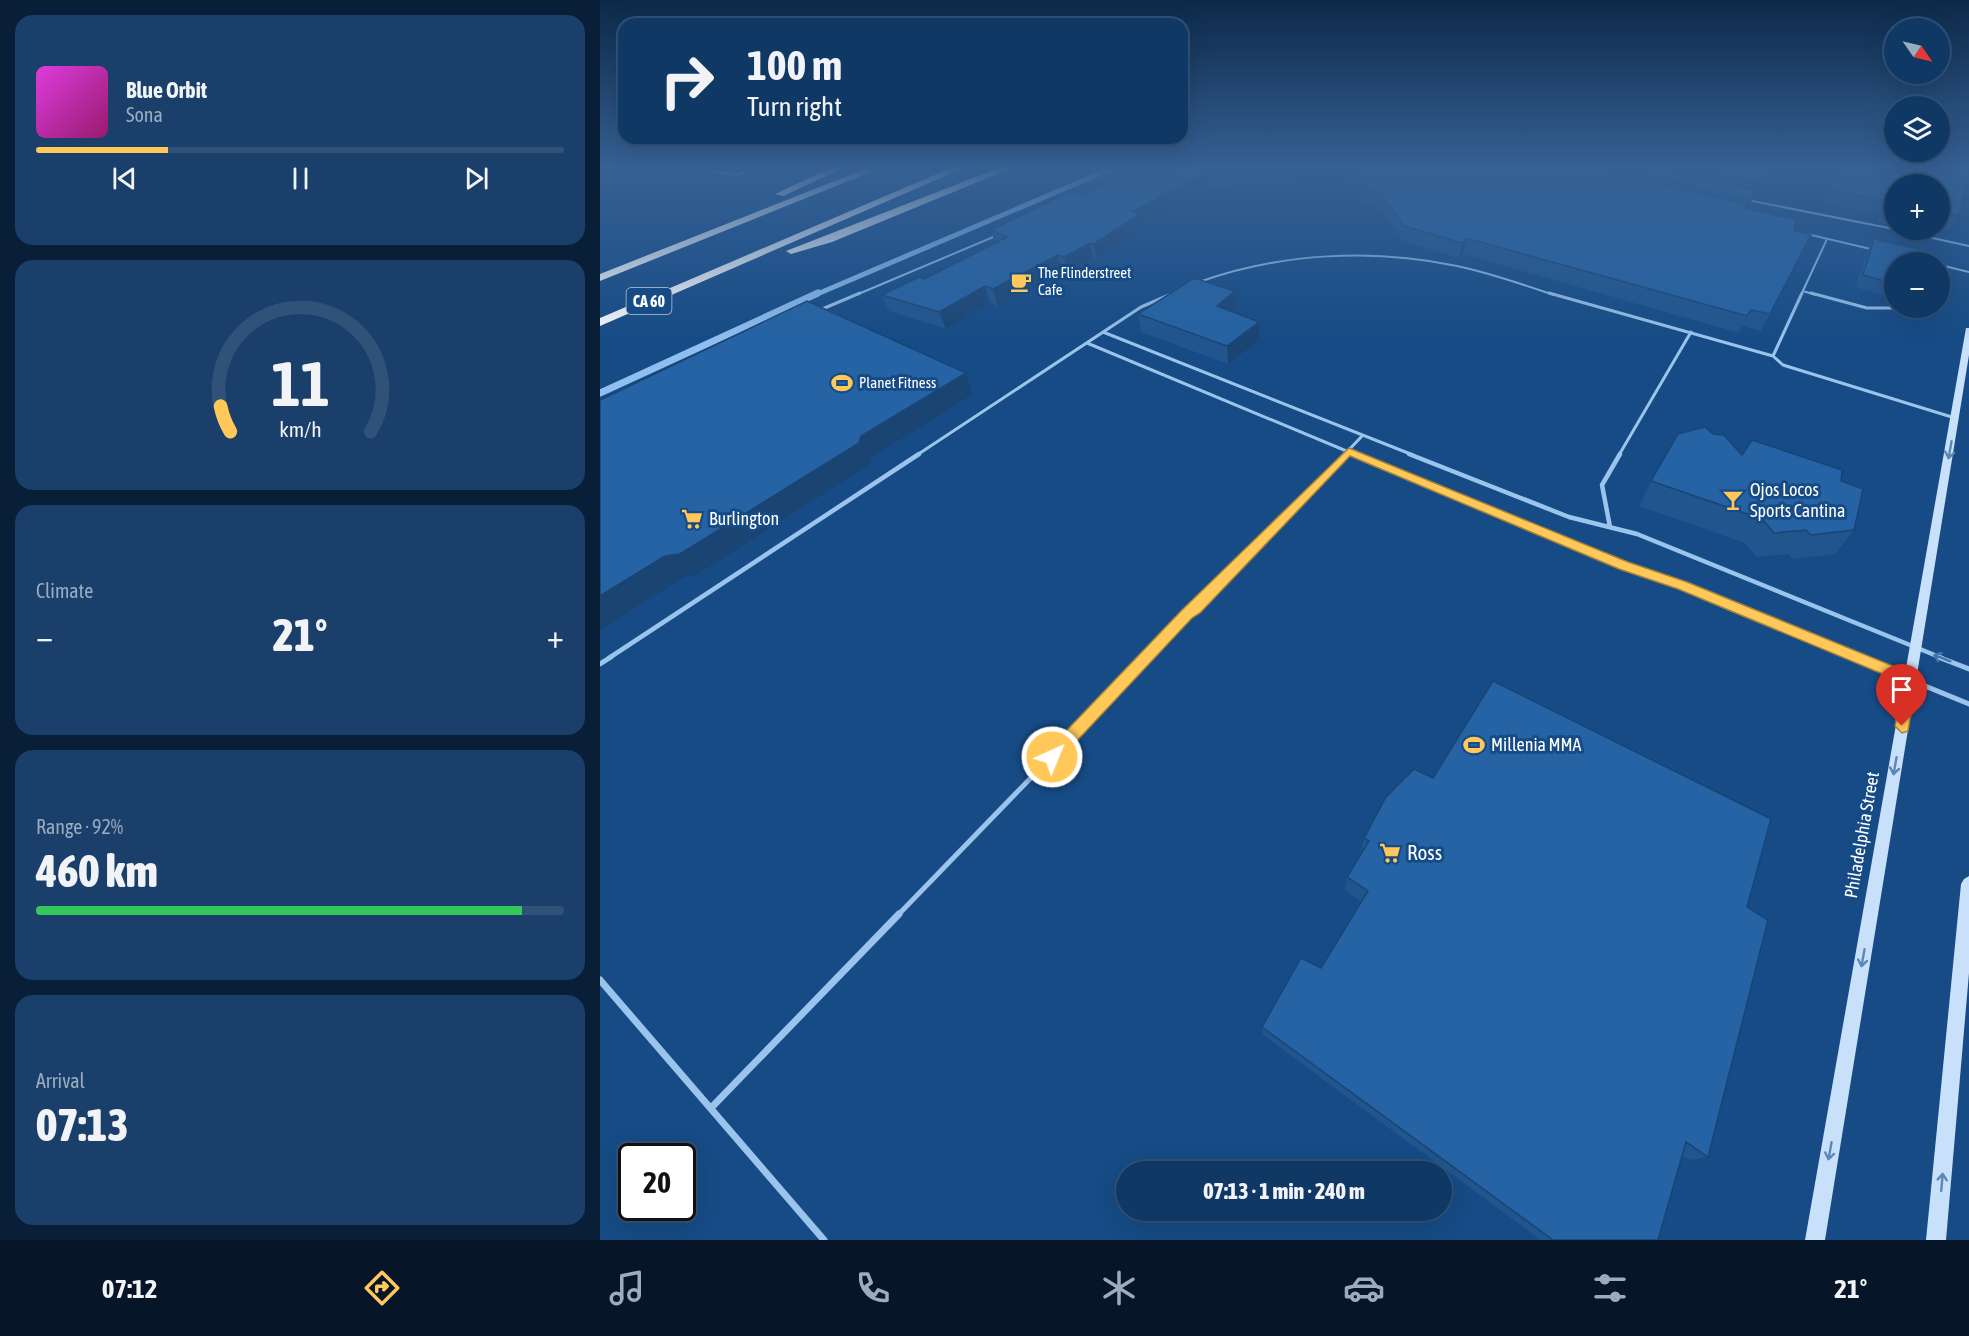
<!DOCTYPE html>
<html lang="en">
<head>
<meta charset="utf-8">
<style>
  body { margin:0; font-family:"Asap Condensed",sans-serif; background:#193f6a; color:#f1f3f6; height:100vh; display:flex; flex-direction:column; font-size:22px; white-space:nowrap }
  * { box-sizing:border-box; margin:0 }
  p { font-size:20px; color:#9cacbf }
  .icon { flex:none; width:33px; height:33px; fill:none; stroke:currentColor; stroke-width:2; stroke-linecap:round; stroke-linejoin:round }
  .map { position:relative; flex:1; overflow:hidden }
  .side { display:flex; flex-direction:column; gap:15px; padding:15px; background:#091f37; width:600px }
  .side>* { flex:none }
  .hud { position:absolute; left:18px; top:18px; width:570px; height:126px; border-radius:18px; box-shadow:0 6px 24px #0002,0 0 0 2px #305278; background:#103864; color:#f1f3f6; overflow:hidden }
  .needle { width:39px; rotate:124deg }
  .tools { position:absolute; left:1284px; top:18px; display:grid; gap:12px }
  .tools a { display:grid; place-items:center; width:66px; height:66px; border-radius:50%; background:#103864; box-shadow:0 6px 24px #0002,0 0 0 2px #305278; font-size:30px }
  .speed { position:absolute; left:18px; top:1143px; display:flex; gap:12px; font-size:30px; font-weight:700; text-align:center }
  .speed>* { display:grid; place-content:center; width:78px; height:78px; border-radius:50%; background:#103864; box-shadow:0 6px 24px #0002,0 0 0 2px #305278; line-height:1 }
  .speed .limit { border:3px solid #111; border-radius:9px; background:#fff; color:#111 }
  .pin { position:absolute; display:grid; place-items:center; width:51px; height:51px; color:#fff; margin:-62px -26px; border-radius:50% 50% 50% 0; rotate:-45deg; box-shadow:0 0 6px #0007 }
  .pin .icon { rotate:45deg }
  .me { position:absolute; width:66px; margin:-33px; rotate:44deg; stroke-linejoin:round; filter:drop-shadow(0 0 4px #0008) }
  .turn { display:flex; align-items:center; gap:21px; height:126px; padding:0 30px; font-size:27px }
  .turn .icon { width:78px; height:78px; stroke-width:2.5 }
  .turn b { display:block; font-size:42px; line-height:51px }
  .big { font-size:45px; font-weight:800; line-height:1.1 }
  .side .widget { flex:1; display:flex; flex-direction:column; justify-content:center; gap:9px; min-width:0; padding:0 21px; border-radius:18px; background:#193f6a }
  .side .dial { align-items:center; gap:0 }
  .dial svg { height:156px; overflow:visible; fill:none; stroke:#305278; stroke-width:7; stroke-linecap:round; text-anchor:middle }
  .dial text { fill:#f1f3f6; stroke:none }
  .song { display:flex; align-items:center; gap:18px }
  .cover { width:72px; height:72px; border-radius:9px; background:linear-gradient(135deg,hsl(300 70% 55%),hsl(320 70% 35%)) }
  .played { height:6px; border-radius:3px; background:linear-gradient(90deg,#ffc858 25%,#305278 25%) }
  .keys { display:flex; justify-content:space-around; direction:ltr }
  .heat { display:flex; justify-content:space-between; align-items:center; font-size:33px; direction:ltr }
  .charge { height:9px; border-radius:4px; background:linear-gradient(90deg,#34c759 92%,#305278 0) }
  .trip { position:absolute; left:516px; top:1161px; width:336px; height:60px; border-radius:30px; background:#103864; box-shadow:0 6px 24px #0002,0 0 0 2px #305278; font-weight:800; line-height:60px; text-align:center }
  .dock { display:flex; height:96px; justify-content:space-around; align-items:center; background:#061628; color:#9cacbf }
  .dock .icon { width:42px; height:42px }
  .dock .on { color:#ffc858 }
  .dock b { font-size:27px; color:#f1f3f6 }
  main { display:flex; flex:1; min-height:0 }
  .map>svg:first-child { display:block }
</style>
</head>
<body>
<main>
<section class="side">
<div class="widget">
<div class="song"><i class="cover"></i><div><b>Blue Orbit</b><p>Sona</p></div></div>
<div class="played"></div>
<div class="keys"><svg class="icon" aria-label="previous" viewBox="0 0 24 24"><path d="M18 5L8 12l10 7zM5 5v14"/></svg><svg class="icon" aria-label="pause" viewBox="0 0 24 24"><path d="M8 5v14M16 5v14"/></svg><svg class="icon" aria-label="next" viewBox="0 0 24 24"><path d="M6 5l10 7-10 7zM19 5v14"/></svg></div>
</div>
<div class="widget dial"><svg viewBox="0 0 100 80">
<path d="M14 69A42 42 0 1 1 86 69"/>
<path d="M14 69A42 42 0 0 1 9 56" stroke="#ffc858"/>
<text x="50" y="56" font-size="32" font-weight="700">11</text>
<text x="50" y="72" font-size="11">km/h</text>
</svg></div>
<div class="widget"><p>Climate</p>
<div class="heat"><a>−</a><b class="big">21°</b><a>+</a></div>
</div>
<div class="widget"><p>Range · 92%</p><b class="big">460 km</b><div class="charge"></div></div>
<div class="widget"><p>Arrival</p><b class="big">07:13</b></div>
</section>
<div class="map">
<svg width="1369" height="1240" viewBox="0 0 1369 1240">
  <rect width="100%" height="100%" fill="#164b85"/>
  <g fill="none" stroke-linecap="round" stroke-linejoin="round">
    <path stroke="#8ebff0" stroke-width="5" d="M 215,295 L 515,167"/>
    <path stroke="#8ebff0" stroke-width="7" d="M 0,393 L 218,293"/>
    <path stroke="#9bc4ed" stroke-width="2" d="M 82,167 L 136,175 L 157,167
      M 1147,200 L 1294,229
      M 1296,230 L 1369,246
      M 1207,234 L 1275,250
      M 1312,258 L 1330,262
      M 1340,265 L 1369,272
      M 599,282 C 680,253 773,248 857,266 C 890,273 922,284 954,295
      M 1203,291 L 1216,295
      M 256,295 L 398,235
      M 1201,295 L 1227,239"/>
    <path stroke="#9bc4ed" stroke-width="3" d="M 949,293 L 1173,356 L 1183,365 L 1355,418
      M 1211,293 L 1267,308 L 1305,308
      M 220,310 L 260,293
      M 503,332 L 813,455
      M 487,343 L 756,455
      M 1173,356 L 1202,293
      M 317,455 L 541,307 L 569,295
      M 744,455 L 763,435
      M 1019,455 L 1091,332"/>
    <path stroke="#9bc4ed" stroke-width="4.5" d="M 753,454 L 1023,566 L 1082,586 L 1257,658
      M 809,454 L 969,517 L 1037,534 L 1342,658
      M 1010,527 L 1002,485 L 1020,454
      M 9,658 L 319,454
      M 547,658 L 745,454"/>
    <path stroke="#9bc4ed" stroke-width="5" d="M 1254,657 L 1369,704
      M 1338,657 L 1369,669
      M 0,664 L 11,657
      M 298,915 L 548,657"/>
    <path stroke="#9bc4ed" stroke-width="7" d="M 0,980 L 224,1240
      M 111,1108 L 299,914"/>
    <path fill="#c8e0f9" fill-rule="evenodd" d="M 1366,328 L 1369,328 L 1369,355 L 1225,1240 L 1205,1240 Z
      M 1369,876 L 1369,973 L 1346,1240 L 1326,1240 L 1361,884 L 1364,879 Z"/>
    <path fill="#fff" fill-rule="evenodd" d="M 233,167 L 246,167 L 183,196 L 175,194 Z
      M 270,167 L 283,167 L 0,281 L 0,274 Z
      M 353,167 L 366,167 L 0,326 L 0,318 Z
      M 401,167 L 414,167 L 232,242 L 191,254 L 186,251 Z"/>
  </g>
  <path fill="#20558d" d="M 539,167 L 1361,167 L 1359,216 L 1349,230 L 1340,227 L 1340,184 L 1294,184 L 1294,226 L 1277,222 L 1279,214 L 1223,202 L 1234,182 L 1172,169 L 1153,198 L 1147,208 L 1194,230 L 1211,235 L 1161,331 L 1142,326 L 1139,333 L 863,254 L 859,258 L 803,241 L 780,208 L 765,205 L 750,180 L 697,185 L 693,180 L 607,188 L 542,224 L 542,229 L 497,260 L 493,259 L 467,273 L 462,271 L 398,306 L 390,303 L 346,329 L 289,311 L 282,295 L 324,279 L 395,243 L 391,230 L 483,196 Z
    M 1310,230 L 1322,230 L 1321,232 Z
    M 1274,239 L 1294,262 L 1294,298 L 1255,287 L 1268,250 Z
    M 636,309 L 633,312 L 659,322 L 660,340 L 628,364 L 541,332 L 538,314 Z
    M 1113,434 L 1142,455 L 1241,481 L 1254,530 L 1235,554 L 1193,559 L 1188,554 L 1157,557 L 1145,543 L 1039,506 L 1051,481 Z
    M 833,778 L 1147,907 L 1108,1157 L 1089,1160 L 1082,1155 L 1058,1240 L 941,1240 L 663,1035 L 662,1027 L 721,968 L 761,902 L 745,890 L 747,877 L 762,852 L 761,852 L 764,838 Z"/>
  <path fill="#1a4573" d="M 728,167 L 751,167 L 750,180 L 697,185 L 697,170 Z
    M 1171,167 L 1172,167 L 1153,198 L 1160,184 Z
    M 606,173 L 607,188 L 542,224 L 542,229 L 497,260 L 494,244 L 533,211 Z
    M 1156,190 L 1150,204 L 1144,214 L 1150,200 Z
    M 866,238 L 863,254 L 859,258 L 862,243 Z
    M 490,243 L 493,259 L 467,273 L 464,257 Z
    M 458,255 L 462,271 L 398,306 L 393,289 Z
    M 385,286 L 390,303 L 346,329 L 339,312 Z
    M 635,291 L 636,309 L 619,323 L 617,306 Z
    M 659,322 L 660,340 L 628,364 L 627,346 Z
    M 366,373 L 373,394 L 272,457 L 270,464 L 98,574 L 84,577 L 0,630 L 0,596 Z"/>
  <path fill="#2563a4" stroke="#1a4573" stroke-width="1.5" d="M 539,167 L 671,167 L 606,173 L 533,211 L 540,214 L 494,244 L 490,243 L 464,257 L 458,255 L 393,289 L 385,286 L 339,312 L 282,295 L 319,277 L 324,279 L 407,237 L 391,230 L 470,192 L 483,196 Z
    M 695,167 L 728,167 L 697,170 Z
    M 752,167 L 989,167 L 1147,204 L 1145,208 L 1196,220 L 1194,230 L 1211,235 L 1170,314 L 1151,310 L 1147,316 L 866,238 L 862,243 L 804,226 L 781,193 L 767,189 Z
    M 1011,167 L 1053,167 L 1156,190 L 1150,200 Z
    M 1084,167 L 1171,167 L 1160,184 Z
    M 1233,167 L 1361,167 L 1369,169 L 1359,216 L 1340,212 L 1340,184 L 1294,184 L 1294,211 L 1285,208 L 1288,201 L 1230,189 L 1242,169 Z
    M 1274,239 L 1319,249 L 1316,262 L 1294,262 L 1294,284 L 1263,275 Z
    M 594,278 L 635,291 L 617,306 L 659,322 L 627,346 L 538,314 Z
    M 207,301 L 366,373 L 261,436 L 259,443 L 80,554 L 65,556 L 0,596 L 0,400 Z
    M 1105,427 L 1113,434 L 1124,435 L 1142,455 L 1152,440 L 1242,470 L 1241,481 L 1263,489 L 1254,530 L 1211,535 L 1206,530 L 1174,533 L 1162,519 L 1051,481 L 1078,434 Z
    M 893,681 L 1171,819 L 1147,907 L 1168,920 L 1108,1157 L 1086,1142 L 1058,1240 L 953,1240 L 662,1027 L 701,958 L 721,968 L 768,891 L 747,877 L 769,841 L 764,838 L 786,797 L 814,769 L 833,778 Z"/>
  <defs><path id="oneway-shaft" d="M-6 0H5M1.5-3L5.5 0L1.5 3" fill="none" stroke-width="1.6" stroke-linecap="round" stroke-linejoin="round" transform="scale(1.5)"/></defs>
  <g stroke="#5d87b3">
    <use href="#oneway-shaft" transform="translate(1350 450) rotate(100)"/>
    <use href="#oneway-shaft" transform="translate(1295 766) rotate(100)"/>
    <use href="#oneway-shaft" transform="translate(1263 958) rotate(100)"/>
    <use href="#oneway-shaft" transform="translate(1230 1151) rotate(100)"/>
    <use href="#oneway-shaft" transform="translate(1342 1182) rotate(-85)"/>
  </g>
  <use stroke="#4575a9" href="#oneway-shaft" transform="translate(1342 658) rotate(-158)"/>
  <linearGradient id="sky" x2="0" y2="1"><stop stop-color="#0c2949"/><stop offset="0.49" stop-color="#366194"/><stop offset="1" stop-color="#366194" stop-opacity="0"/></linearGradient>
  <rect width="1369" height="341" fill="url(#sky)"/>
  <path fill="#ffc858" stroke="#a68239" stroke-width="1.5" d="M 749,448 L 1028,562 L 1087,582 L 1315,675 L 1317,679 L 1308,731 L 1302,733 L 1295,726 L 1302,682 L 1078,589 L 1019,569 L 750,456 L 600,613 L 592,618 L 457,762 L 446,762 L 444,757 L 446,752 L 582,610 Z"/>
  <defs>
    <symbol id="cafe-bare" viewBox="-9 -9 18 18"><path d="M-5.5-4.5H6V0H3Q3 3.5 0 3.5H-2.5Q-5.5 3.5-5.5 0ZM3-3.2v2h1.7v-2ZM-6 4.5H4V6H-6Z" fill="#ffc858" stroke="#164b85" stroke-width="2.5" paint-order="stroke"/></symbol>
    <symbol id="stadium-bare" viewBox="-9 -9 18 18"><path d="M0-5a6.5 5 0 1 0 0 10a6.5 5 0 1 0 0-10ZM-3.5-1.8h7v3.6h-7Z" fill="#ffc858" stroke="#164b85" stroke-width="2.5" paint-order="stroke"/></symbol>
    <symbol id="bar-bare" viewBox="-9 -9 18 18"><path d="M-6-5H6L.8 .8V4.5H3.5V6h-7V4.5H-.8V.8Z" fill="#ffc858" stroke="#164b85" stroke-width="2.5" paint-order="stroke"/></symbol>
    <symbol id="supermarket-bare" viewBox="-9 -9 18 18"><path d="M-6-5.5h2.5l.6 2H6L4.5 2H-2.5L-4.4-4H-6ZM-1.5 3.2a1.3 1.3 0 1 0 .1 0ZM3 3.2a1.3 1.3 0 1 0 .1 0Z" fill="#ffc858" stroke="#164b85" stroke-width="2.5" paint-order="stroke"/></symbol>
  </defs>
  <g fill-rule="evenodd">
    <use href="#cafe-bare" x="406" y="267" width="30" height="30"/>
    <use href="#stadium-bare" x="227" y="368" width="30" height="30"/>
    <use href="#bar-bare" x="1118" y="485" width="30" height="30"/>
    <use href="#supermarket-bare" x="77" y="504" width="30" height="30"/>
    <use href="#stadium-bare" x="859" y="730" width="30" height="30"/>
    <use href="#supermarket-bare" x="775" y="838" width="30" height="30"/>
  </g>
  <g text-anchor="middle" stroke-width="6" stroke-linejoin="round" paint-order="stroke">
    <g font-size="15" fill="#fff" stroke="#164b85" text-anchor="start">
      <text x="438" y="278">The Flinderstreet<tspan x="438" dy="17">Cafe</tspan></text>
      <text x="259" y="388">Planet Fitness</text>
    </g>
    <rect fill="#164b85" stroke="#b9c9da" stroke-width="1.5" x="26.5" y="288" width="45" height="26" rx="4.5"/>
    <g font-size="16" font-weight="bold" fill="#fff">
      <text x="49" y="307">CA 60</text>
    </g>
    <g font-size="18" fill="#fff" stroke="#164b85" text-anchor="start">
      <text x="1150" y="496">Ojos Locos<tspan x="1150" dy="21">Sports Cantina</tspan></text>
      <text x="109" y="525">Burlington</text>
      <text x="891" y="751">Millenia MMA</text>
    </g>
    <g font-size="18" fill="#fff" stroke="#164b85">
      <text transform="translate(1262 835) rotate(-80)" y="6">Philadelphia Street</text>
    </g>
    <g font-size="21" fill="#fff" stroke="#164b85" text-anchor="start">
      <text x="807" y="860">Ross</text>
    </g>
  </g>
</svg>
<div class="tools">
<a><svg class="needle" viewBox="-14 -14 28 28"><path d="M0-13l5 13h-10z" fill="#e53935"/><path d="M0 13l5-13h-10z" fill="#9cacbf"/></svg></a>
<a><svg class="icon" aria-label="layers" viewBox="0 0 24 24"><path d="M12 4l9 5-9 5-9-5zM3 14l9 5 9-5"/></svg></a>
<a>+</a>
<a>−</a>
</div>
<div class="speed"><div class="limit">20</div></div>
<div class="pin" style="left:1302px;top:726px;background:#d93025"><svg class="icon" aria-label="arrive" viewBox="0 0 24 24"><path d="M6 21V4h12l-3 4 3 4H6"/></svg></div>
<svg class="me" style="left:452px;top:757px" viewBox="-20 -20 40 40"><circle r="17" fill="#ffc858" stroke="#fff" stroke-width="3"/><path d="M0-11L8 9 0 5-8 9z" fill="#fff"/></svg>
<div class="trip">07:13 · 1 min · 240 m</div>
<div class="hud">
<div class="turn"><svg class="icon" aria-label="right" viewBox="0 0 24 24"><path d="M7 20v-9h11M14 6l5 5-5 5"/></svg><div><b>100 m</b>Turn right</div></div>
</div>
</div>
</main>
<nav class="dock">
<b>07:12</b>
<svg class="icon on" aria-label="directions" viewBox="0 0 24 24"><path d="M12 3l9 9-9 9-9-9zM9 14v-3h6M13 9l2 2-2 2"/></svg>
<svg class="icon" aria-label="music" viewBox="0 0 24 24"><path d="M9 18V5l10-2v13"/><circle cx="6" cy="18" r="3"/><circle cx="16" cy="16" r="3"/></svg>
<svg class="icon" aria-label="phone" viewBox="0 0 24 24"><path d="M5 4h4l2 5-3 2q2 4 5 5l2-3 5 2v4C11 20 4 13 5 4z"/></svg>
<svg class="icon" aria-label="climate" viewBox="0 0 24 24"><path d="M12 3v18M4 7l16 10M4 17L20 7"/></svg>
<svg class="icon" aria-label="car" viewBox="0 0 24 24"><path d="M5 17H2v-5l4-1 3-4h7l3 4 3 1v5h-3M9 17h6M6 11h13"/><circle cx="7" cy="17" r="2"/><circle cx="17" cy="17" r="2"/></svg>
<svg class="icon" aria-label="filters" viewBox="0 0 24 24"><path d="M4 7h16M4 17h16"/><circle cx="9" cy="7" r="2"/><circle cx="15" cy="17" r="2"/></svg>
<b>21°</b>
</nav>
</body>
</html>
